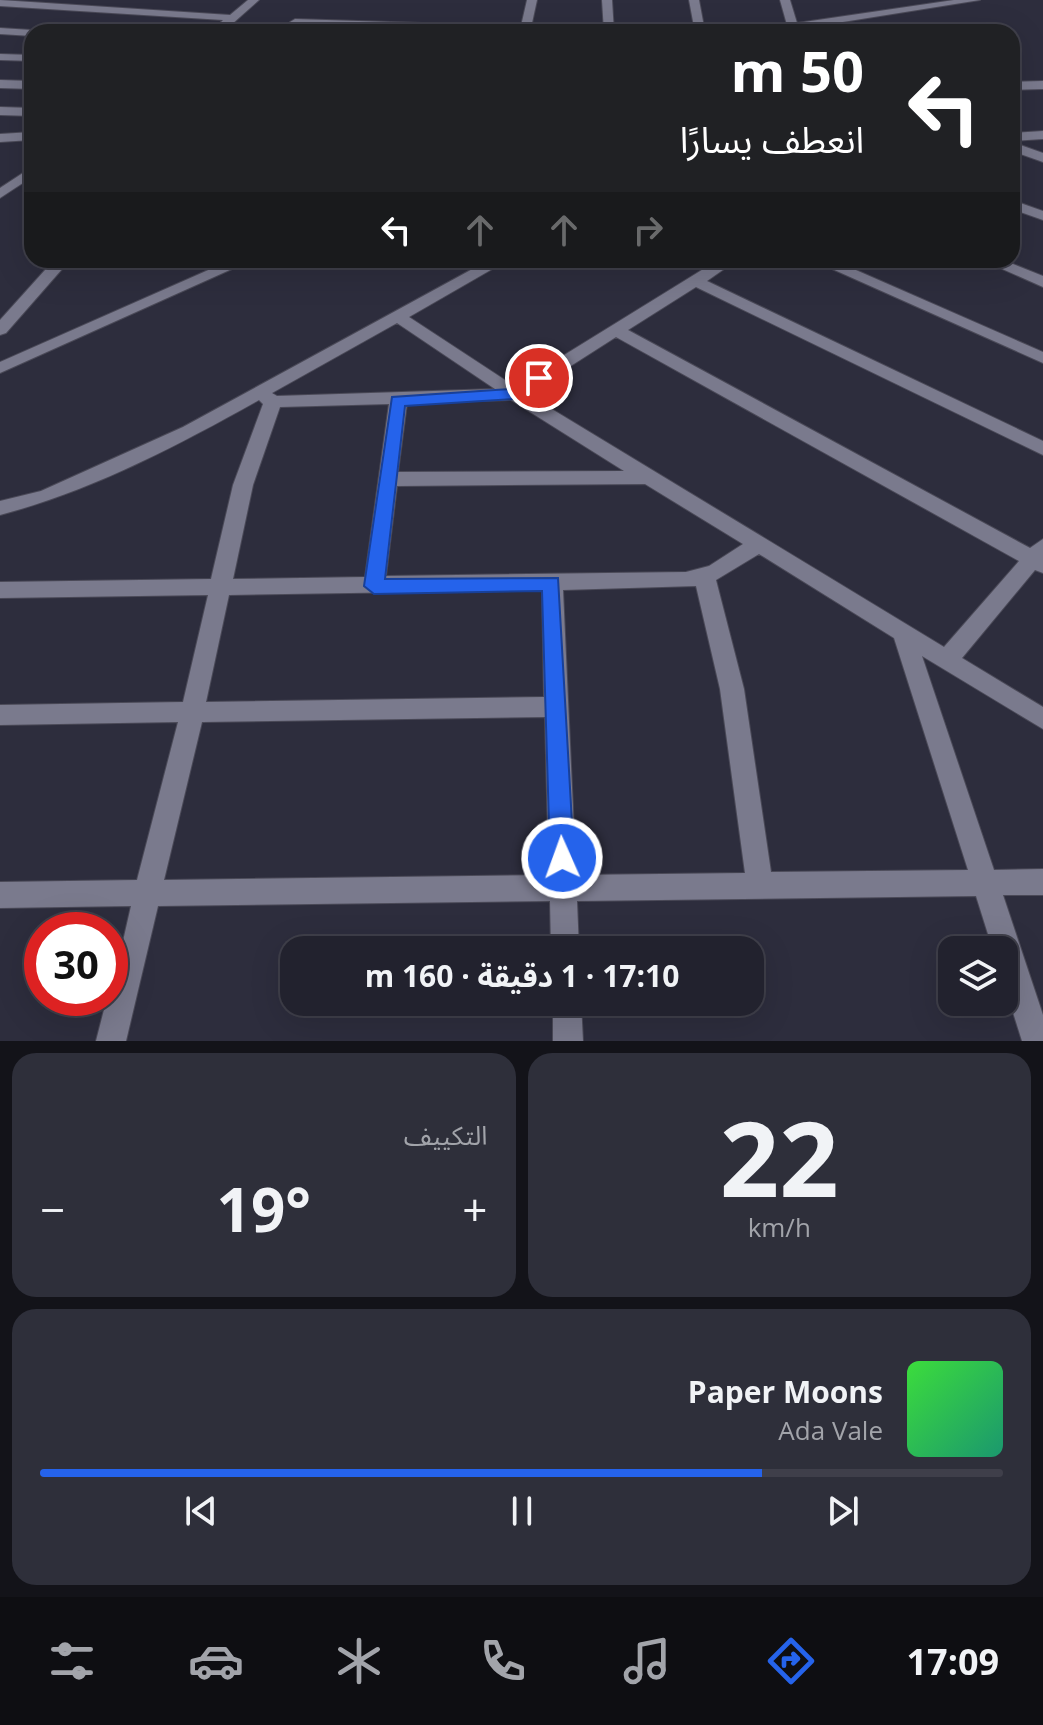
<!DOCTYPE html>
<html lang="ar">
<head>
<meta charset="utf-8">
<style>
  body { margin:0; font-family:"Open Sans","Noto Sans Arabic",sans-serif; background:#2e2f3a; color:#f1f3f6; direction:rtl; height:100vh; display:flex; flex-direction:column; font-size:30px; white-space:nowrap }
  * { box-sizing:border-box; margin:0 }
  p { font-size:26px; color:#a2a4aa }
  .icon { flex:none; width:44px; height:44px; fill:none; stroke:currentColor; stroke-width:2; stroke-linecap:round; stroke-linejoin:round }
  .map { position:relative; height:1041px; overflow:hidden; direction:ltr }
  .details { display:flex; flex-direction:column; gap:12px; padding:12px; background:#131319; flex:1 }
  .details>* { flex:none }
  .banner { position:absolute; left:24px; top:24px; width:996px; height:244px; border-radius:24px; box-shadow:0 8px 32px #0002,0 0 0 2px #3f3f4a; direction:rtl; background:#202124; color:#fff; overflow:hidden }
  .buttons { position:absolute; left:938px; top:936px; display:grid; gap:16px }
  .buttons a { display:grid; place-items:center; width:80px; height:80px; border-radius:16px; background:#22222e; box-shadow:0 8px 32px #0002,0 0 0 2px #3f3f4a; font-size:40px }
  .speed { position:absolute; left:24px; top:912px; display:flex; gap:16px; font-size:40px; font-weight:700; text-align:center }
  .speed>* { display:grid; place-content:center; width:104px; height:104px; border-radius:50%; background:#22222e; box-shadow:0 8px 32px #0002,0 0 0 2px #3f3f4a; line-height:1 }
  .speed .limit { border:12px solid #d22; background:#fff; color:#111 }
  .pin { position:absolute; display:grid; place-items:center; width:68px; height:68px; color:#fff; margin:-34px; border:4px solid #fff; border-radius:50%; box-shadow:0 2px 8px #0007 }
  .me { position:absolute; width:88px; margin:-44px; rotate:358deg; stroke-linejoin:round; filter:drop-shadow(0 0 6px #0008) }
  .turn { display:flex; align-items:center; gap:28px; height:168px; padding:0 24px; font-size:36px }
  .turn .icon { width:104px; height:104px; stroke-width:2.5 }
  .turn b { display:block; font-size:56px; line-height:68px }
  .lanes { display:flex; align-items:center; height:76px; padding:0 24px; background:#0003; justify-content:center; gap:40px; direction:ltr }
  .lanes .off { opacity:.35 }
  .big { font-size:60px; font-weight:700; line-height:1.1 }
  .details .card { flex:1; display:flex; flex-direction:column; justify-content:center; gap:12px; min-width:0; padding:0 28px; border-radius:24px; background:#2e2f3a }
  .details .dial { align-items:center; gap:0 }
  .dial b { font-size:104px; line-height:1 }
  .song { display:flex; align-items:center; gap:24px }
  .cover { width:96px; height:96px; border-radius:12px; background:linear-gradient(135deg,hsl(120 70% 55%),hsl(160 70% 35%)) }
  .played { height:8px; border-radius:4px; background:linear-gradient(90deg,#2563eb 75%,#3f3f4a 75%) }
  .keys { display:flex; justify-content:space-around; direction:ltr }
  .heat { display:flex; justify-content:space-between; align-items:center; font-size:44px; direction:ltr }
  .details .tiles { flex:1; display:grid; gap:12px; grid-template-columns:1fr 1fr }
  .card:last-child { grid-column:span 2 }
  .trip { position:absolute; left:280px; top:936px; width:484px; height:80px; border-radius:24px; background:#22222e; box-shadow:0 8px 32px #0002,0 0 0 2px #3f3f4a; font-weight:700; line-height:80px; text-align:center; direction:rtl }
  .tab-bar { display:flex; height:128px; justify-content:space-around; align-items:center; background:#0e0e12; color:#a2a4aa }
  .tab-bar .icon { width:56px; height:56px }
  .tab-bar .selected { color:#2563eb }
  .tab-bar b { font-size:36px; color:#f1f3f6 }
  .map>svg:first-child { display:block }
</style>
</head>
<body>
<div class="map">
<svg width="1043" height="1041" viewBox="0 0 1043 1041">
  <rect width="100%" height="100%" fill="#2d2d3d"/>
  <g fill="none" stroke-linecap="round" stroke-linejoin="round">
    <defs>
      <path id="minor" d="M 0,0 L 230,15 L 248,0 L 259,0 L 223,32 L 211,32 L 223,20 L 0,6 Z
        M 527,0 L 537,0 L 530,32 L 295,25 L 290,22 L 295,19 L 521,26 Z
        M 602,0 L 612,0 L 614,32 L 604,32 Z
        M 689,0 L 699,0 L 705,32 L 695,32 Z
        M 780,0 L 790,0 L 797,23 L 954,0 L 980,0 L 799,29 L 799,32 L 789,32 Z
        M 0,28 L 32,30 L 37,32 L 32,32 L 32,36 L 0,34 Z
        M 0,54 L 32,55 L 32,61 L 0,60 Z
        M 0,80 L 32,81 L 32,89 L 0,88 Z
        M 1043,81 L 1043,89 L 1012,90 L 1012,82 Z
        M 0,107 L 32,108 L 32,116 L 0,115 Z
        M 1043,131 L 1043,139 L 1012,141 L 1012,133 Z
        M 32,132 L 32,140 L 0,142 L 0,134 Z
        M 1012,142 L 1043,153 L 1043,162 L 1012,151 Z
        M 32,167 L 32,177 L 0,198 L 0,188 Z
        M 1012,200 L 1043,211 L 1043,220 L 1012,209 Z
        M 54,260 L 70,260 L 6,333 L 0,335 L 0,320 Z
        M 231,260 L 252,260 L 0,373 L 0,362 Z
        M 489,260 L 508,260 L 409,317 L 514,386 L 718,260 L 737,260 L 707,281 L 1043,441 L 1043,455 L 696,287 L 628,330 L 1030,548 L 1043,539 L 1043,573 L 1035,570 L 962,658 L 1043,707 L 1043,729 L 922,656 L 994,870 L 1043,869 L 1043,895 L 1003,895 L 1043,1015 L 1043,1041 L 1022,1041 L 1004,984 L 1004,950 L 993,950 L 976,896 L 577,901 L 579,950 L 551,950 L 550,901 L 158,906 L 126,1041 L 96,1041 L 107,998 L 110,998 L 131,906 L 0,908 L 0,882 L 137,880 L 178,722 L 0,725 L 0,705 L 183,702 L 208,595 L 0,598 L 0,582 L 211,579 L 233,485 L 263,404 L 259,400 C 177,446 91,491 0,515 L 0,501 L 41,491 L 183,427 ZM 397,323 L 495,389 L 277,396 L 272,393 ZM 616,337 L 1019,561 L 944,647 L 527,394 ZM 511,400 L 624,471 L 398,472 L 407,403 ZM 389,404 L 365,577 L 233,579 L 253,485 L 280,407 ZM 645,484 L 743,544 L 709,566 L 686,572 L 386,576 L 397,486 ZM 759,554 L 894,638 L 968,870 L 771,872 L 744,689 L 716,580 ZM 696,586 L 720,689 L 745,873 L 576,875 L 563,590 ZM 542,590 L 544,697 L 206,702 L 229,595 ZM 545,717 L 549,875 L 164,880 L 202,722 Z
        M 812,260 L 833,260 L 1043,352 L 1043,363 Z
        M 982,260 L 1003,260 L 1043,276 L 1043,287 Z
        M 553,1002 L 581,1002 L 583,1041 L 553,1041 Z"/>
    </defs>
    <use href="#minor" stroke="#4a4957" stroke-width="2"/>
    <use href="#minor" fill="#7a7a8d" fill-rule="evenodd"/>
  </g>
  <path fill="#2563eb" stroke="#184099" stroke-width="2" d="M 539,373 L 547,378 L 545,381 L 514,399 L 405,406 L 385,579 L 558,578 L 574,858 L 570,866 L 562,869 L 554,866 L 550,858 L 542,591 L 374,594 L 364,586 L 392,397 L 510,389 Z"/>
</svg>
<div class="buttons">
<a><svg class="icon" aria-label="layers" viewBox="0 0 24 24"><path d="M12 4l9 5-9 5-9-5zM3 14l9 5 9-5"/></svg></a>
</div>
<div class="speed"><div class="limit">30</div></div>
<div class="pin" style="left:539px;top:378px;background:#d93025"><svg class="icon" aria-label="arrive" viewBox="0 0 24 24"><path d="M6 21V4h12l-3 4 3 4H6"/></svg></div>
<svg class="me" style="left:562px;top:858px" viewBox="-20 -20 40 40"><circle r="17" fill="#2563eb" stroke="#fff" stroke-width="3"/><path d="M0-11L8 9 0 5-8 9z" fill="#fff"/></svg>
<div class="trip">17:10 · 1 دقيقة · 160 m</div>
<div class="banner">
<div class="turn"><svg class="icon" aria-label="left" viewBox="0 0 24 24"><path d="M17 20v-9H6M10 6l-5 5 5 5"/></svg><div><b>50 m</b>انعطف يسارًا</div></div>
<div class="lanes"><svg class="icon" aria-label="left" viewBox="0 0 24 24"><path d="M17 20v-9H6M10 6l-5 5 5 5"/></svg><svg class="icon off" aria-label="ahead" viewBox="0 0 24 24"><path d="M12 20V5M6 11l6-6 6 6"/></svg><svg class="icon off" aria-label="ahead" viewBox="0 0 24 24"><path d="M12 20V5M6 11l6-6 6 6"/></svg><svg class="icon off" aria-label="right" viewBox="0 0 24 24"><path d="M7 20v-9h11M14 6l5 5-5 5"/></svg></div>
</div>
</div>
<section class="details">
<div class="tiles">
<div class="card dial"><b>22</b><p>km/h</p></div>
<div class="card"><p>التكييف</p>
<div class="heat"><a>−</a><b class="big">19°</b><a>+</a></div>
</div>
<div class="card">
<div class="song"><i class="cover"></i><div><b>Paper Moons</b><p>Ada Vale</p></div></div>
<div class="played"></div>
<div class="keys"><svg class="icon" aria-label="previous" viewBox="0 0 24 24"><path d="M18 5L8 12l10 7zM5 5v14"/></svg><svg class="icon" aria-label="pause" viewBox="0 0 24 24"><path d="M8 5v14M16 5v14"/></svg><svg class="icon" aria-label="next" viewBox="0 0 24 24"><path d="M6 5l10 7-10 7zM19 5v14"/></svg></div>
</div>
</div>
</section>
<nav class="tab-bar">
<b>17:09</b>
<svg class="icon selected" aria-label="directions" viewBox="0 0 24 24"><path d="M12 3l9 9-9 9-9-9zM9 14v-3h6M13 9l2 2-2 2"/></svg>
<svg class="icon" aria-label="music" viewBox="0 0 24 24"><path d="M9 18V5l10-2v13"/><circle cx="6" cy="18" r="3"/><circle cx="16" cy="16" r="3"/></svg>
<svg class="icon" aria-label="phone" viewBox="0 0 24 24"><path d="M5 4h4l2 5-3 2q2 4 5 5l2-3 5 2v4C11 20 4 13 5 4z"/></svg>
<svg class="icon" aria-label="climate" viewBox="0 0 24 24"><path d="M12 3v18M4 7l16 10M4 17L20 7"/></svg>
<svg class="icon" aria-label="car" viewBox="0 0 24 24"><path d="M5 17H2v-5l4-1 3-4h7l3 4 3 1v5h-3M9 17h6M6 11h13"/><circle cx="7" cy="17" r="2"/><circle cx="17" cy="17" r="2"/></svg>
<svg class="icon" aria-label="filters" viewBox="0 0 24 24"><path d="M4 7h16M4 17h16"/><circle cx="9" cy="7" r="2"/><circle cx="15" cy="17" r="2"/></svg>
</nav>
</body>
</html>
